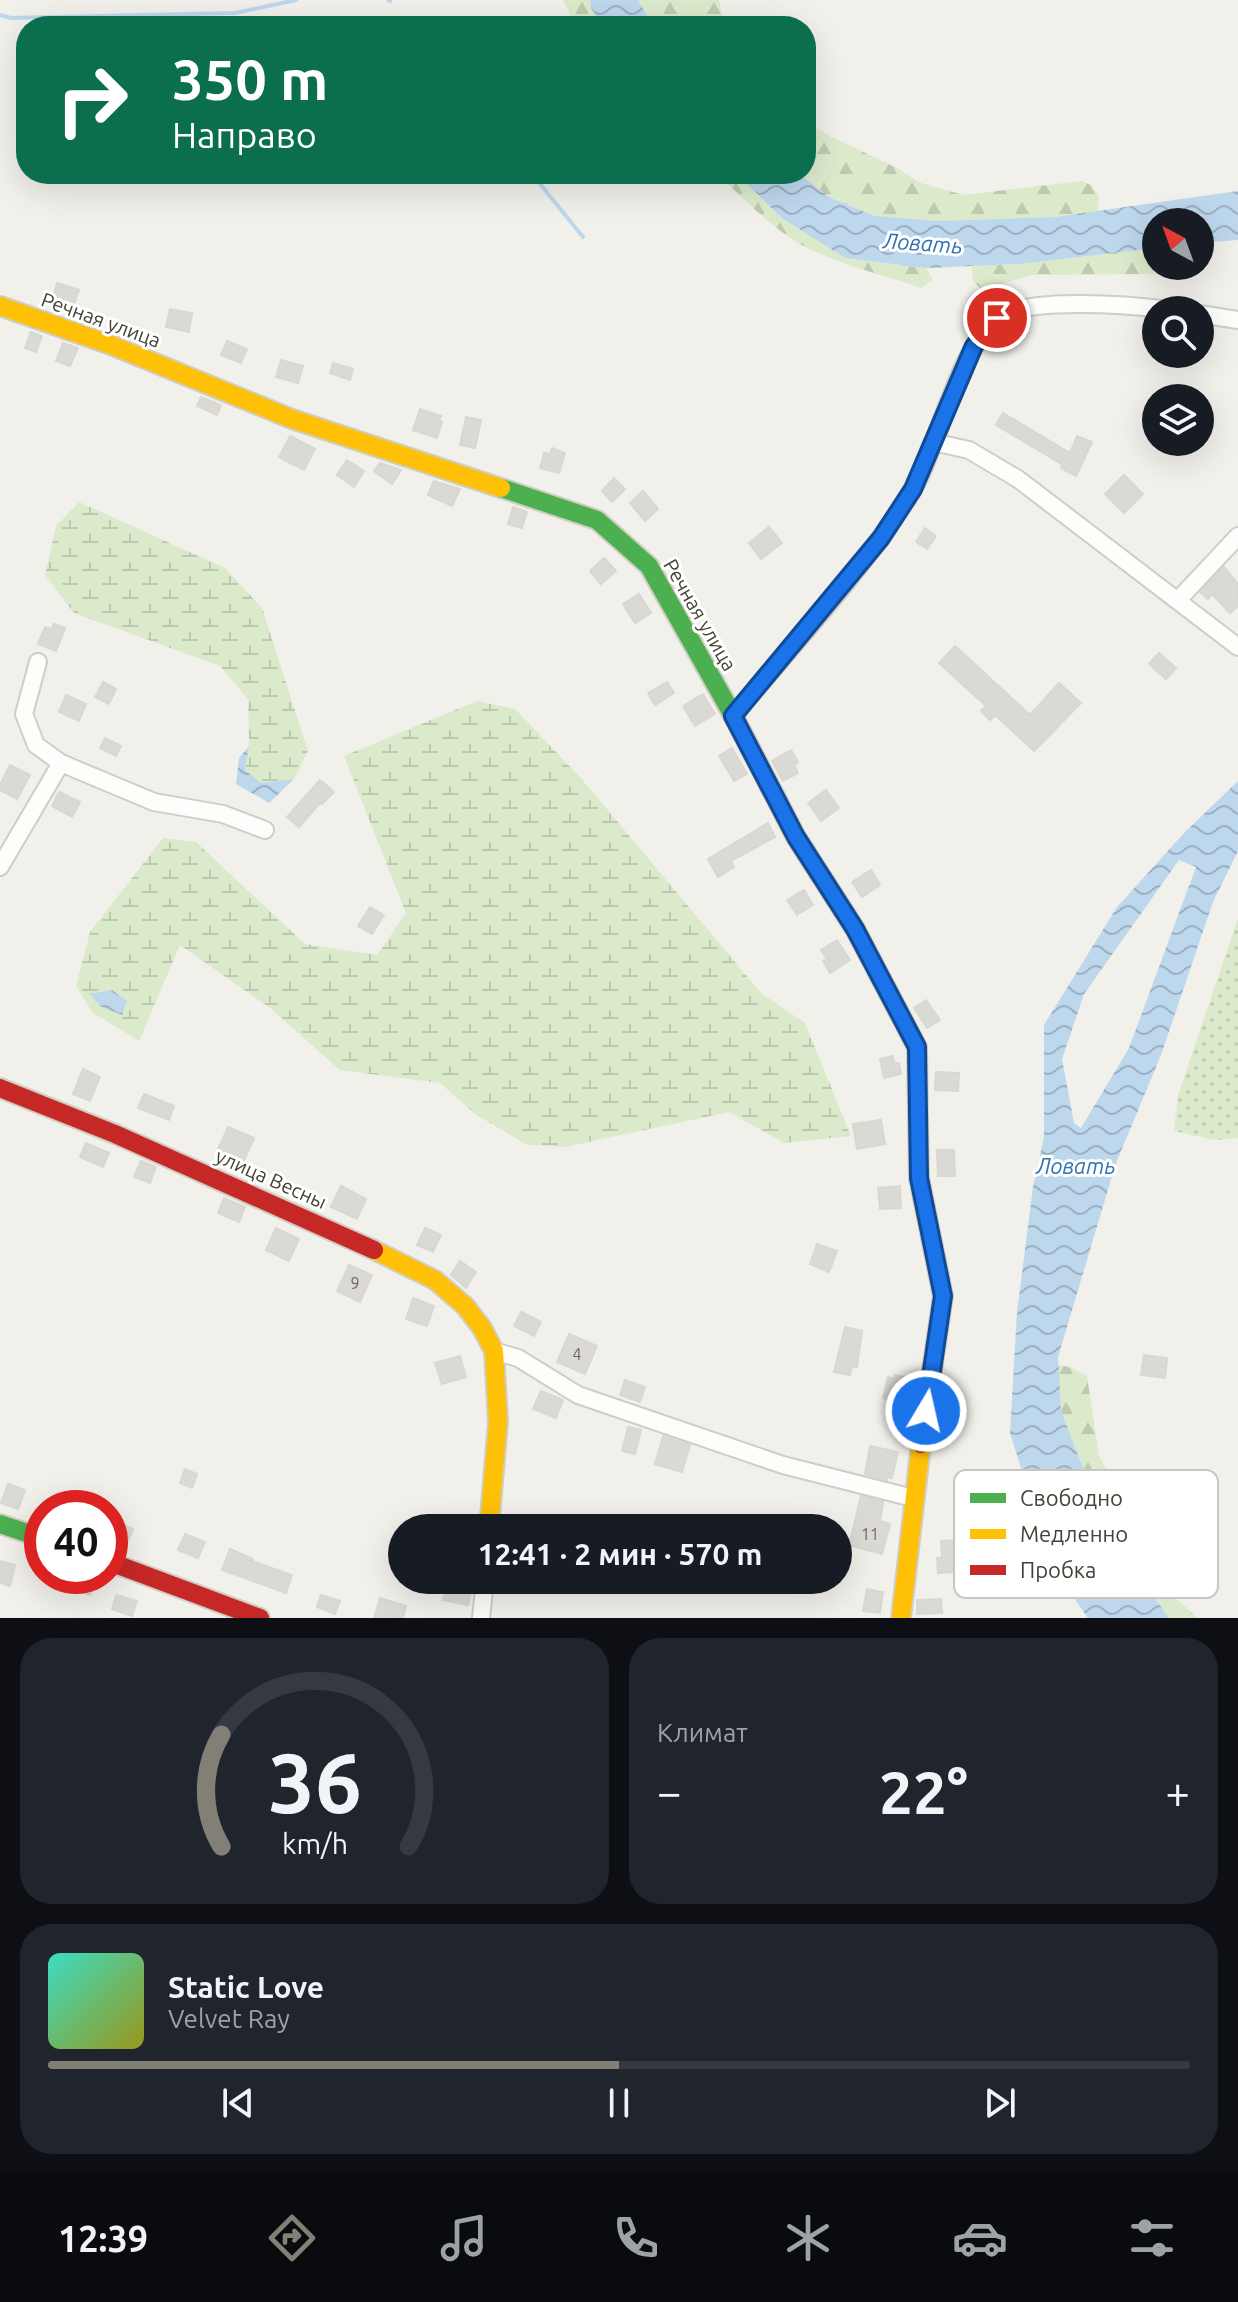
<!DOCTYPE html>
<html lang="ru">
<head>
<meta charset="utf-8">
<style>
  body { margin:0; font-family:Ubuntu,sans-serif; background:#20242c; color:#f1f3f6; height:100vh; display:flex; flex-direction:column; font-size:30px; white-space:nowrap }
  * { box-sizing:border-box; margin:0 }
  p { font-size:26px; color:#9ea1a6 }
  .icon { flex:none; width:44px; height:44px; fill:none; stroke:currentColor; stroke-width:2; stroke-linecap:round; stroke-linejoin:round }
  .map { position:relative; height:1618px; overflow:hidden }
  .drawer { display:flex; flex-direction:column; gap:20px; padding:20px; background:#0d0f14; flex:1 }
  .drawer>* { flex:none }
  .banner { position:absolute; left:16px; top:16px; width:800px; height:168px; border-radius:32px; box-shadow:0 8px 32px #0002; background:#0b6e4f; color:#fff; overflow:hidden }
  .needle { width:52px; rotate:319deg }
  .controls { position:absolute; left:1142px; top:208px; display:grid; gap:16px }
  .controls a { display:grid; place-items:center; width:72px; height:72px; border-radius:50%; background:#171b24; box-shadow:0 8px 32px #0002; font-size:40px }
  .speed { position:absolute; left:24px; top:1490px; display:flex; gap:16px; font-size:40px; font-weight:700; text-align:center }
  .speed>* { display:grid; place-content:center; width:104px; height:104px; border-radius:50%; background:#171b24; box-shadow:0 8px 32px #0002; line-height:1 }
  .speed .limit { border:12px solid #d22; background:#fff; color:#111 }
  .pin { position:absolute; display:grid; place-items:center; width:68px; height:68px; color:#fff; margin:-34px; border:4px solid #fff; border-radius:50%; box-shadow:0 2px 8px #0007 }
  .me { position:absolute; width:88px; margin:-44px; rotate:9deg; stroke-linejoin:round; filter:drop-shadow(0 0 6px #0008) }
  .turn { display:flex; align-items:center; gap:28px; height:168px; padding:0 24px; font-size:36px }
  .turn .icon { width:104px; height:104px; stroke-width:2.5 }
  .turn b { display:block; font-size:56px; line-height:68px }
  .big { font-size:60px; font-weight:600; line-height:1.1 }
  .drawer .tile { flex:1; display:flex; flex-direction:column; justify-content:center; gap:12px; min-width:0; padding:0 28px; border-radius:32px; background:#20242c }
  .drawer .dial { align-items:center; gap:0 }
  .dial svg { height:208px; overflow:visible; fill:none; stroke:#363941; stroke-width:7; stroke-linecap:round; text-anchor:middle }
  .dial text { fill:#f1f3f6; stroke:none }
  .song { display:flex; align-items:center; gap:24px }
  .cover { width:96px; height:96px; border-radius:12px; background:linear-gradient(135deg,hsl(170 70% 55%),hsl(60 70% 35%)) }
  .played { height:8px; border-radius:4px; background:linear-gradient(90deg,#827f76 50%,#363941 50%) }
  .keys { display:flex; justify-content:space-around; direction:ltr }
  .heat { display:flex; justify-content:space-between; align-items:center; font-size:44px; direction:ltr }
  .drawer .tiles { flex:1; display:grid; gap:20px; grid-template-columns:1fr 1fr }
  .tile:last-child { grid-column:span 2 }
  .trip { position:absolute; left:388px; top:1514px; width:464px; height:80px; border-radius:40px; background:#171b24; box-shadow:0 8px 32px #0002; font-weight:600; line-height:80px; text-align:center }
  .tab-bar { display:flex; height:128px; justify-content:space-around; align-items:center; background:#090b0e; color:#9ea1a6 }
  .tab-bar .icon { width:56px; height:56px }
  .tab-bar .current { color:#827f76 }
  .tab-bar b { font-size:36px; color:#f1f3f6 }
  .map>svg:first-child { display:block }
</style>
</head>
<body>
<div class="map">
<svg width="1238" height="1618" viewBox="0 0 1238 1618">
  <defs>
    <pattern id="grass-dots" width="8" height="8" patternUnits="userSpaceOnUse" patternTransform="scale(2)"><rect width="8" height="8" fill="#dceacc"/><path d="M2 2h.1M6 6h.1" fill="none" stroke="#becab0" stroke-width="1.8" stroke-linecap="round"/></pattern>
    <pattern id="forest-firs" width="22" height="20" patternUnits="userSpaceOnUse" patternTransform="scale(2)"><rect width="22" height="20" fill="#dceacc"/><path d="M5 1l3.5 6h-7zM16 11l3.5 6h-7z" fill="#becab0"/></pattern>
    <pattern id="wetland-marsh" width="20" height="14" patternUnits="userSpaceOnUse" patternTransform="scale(2)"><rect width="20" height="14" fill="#dceacc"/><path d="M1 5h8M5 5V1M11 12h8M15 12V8" fill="none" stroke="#becab0"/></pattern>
    <pattern id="water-waves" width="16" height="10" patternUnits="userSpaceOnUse" patternTransform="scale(2)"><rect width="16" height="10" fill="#bdd7ed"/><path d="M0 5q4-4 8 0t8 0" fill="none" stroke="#9bb0c1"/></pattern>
  </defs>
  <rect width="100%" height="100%" fill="#f1f0eb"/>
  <path fill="url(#grass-dots)" d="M 1238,918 L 1238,1138 L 1214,1140 L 1174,1131 L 1178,1095 Z"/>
  <path fill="url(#forest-firs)" d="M 563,0 L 590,0 L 591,8 L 603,26 L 575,26 Z
    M 638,0 L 719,0 L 724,26 L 653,26 Z
    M 806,122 L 830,136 L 897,168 L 921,183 L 964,195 L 1082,181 L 1091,185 L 1099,197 L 1098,211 L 1055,217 L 938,221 L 875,216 L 831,198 L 799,174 L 806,174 Z
    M 717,174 L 737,174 L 783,219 L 845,258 L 926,268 L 933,280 L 921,288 C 879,273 837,265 798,243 C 770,226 741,196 717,174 Z
    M 1156,248 L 1156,266 L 1188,266 L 1170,274 L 1033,275 L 982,289 L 974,283 L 971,266 L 1020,264 Z
    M 1058,1365 L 1070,1367 L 1087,1376 L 1099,1456 L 1128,1506 L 1155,1569 L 1173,1596 L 1198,1618 L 1169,1618 L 1136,1571 L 1080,1460 L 1061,1411 Z"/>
  <path fill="url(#wetland-marsh)" d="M 79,502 L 225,568 L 262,608 L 308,751 L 294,779 L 261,783 L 245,770 L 249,746 L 248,699 L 220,666 L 74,613 L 45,575 L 56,526 Z
    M 477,701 L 515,709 L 580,777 L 761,993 L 805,1023 L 851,1136 L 784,1143 L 729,1112 L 565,1147 L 527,1145 L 475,1114 L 440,1083 L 340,1070 L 270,1008 L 180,945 L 139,1041 L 92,1012 L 76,986 L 90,932 L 163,838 L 196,842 L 305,944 L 377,955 L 406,913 L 344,756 Z"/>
  <path fill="url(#water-waves)" fill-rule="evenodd" d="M 590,0 L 638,0 L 653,26 L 603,26 L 591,8 Z
    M 737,174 L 799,174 L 831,198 L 875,216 L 938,221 L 1055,217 L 1238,191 L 1238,240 L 1200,243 L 1200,222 L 1156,222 L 1156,248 L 1020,264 L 926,268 L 845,258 L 783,219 Z
    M 249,746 L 245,770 L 261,783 L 294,779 L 269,803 L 236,784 L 239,758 Z
    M 1238,781 L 1238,851 L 1213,902 L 1161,1055 L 1116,1163 L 1058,1357 L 1061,1411 L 1080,1460 L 1136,1571 L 1169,1618 L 1088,1618 L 1039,1548 L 1035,1512 L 1010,1433 L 1017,1312 L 1033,1187 L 1044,1137 L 1044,1025 L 1117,907 L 1185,832 ZM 1179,860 L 1196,867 L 1129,1048 L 1081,1128 L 1074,1123 L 1062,1059 L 1084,994 Z
    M 112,990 L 127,1001 L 122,1015 L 100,1006 L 90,994 Z"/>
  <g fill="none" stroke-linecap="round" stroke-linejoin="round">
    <path stroke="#bdd7ed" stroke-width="4" d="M 388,0 L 390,1
      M 0,15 L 11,18 L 235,13 L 296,0
      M 532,174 L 583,237"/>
  </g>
  <path fill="#dbd9d3" stroke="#d9d7d1" stroke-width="2" d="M 57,283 L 79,290 L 74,304 L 53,297 Z
    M 170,309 L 192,313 L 189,332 L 166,327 Z
    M 31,332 L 42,336 L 36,352 L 25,348 Z
    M 227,341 L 247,349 L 241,363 L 221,355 Z
    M 63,343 L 78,348 L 70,366 L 56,361 Z
    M 281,360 L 303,366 L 298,383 L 276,377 Z
    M 333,363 L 353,369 L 350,380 L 330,373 Z
    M 201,397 L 221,405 L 217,415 L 197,406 Z
    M 420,409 L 441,416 L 439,420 L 442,422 L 437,438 L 413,430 Z
    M 1003,413 L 1070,453 L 1077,436 L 1092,442 L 1076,476 L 1061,468 L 1063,465 L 996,425 Z
    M 466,417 L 481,420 L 475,448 L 460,445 Z
    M 290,436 L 315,449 L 304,470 L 279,457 Z
    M 552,448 L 565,453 L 559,473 L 540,468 L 544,453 L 550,454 Z
    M 347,460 L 364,471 L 354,487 L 337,475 Z
    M 380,463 L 401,470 L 392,484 L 374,471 Z
    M 1124,475 L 1143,494 L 1124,513 L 1105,494 Z
    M 614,478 L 625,489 L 612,502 L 602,491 Z
    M 434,481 L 460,489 L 452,506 L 428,495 Z
    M 643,491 L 658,509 L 645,521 L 630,503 Z
    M 513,507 L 527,512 L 522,528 L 508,524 Z
    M 769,527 L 782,543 L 761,559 L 749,543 Z
    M 925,528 L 936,536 L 927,549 L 916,542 Z
    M 604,558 L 616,571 L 601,584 L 590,571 Z
    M 1224,567 L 1238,584 L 1238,606 L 1230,613 L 1212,594 L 1208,599 L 1200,592 Z
    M 639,594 L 651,613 L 635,623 L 623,604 Z
    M 54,624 L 65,628 L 56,651 L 38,644 L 45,627 L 52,629 Z
    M 955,646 L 1030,715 L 1059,683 L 1081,703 L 1034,751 L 995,715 L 990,720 L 981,711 L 986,706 L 939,663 Z
    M 1159,653 L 1176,668 L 1166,679 L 1149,664 Z
    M 103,682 L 116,689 L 109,704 L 95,697 Z
    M 667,682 L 674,693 L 655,705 L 648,693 Z
    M 703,694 L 715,714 L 695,726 L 683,706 Z
    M 66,695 L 86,704 L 79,721 L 59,712 Z
    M 105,738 L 121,746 L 116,756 L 100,748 Z
    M 732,748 L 747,774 L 734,781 L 719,756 Z
    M 791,750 L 798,762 L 794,764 L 798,773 L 783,781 L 772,761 Z
    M 10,765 L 30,775 L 17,799 L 0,790 L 0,785 Z
    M 320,780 L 334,792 L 322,804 L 320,803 L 299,827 L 287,817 Z
    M 826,790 L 839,808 L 821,821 L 808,803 Z
    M 59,792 L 80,802 L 72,817 L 52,806 Z
    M 768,823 L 775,837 L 731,861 L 734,867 L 718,877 L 708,859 Z
    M 871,870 L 880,885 L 862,897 L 852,882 Z
    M 804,890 L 813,905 L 797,915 L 787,900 Z
    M 370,907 L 384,915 L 372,934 L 358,926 Z
    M 837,940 L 850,960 L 830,973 L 823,961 L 827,959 L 821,950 Z
    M 926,1000 L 940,1020 L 927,1028 L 914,1008 Z
    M 893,1056 L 894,1063 L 899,1063 L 901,1074 L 884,1078 L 880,1059 Z
    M 83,1069 L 100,1077 L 90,1101 L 73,1094 Z
    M 936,1072 L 959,1073 L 958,1091 L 935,1090 Z
    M 144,1094 L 174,1106 L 169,1120 L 138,1108 Z
    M 881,1120 L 885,1144 L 857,1149 L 853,1124 Z
    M 228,1127 L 254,1138 L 242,1165 L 216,1154 Z
    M 86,1143 L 109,1153 L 103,1167 L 80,1157 Z
    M 937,1150 L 954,1150 L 955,1176 L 938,1176 Z
    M 141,1161 L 156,1167 L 150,1183 L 134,1177 Z
    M 341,1186 L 366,1199 L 357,1219 L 331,1207 Z
    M 900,1186 L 901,1208 L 880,1209 L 878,1188 Z
    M 224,1198 L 245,1207 L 239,1222 L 218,1213 Z
    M 276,1228 L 299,1239 L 289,1261 L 266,1250 Z
    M 425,1228 L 441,1235 L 433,1252 L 417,1245 Z
    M 817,1244 L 837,1251 L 829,1272 L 810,1264 Z
    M 460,1261 L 476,1272 L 466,1288 L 451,1275 Z
    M 349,1265 L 372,1275 L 360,1302 L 337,1291 Z
    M 413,1298 L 434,1306 L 427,1326 L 406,1319 Z
    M 521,1312 L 541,1322 L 534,1336 L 514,1326 Z
    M 845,1327 L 862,1331 L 857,1367 L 852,1366 L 850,1375 L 834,1372 Z
    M 569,1334 L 597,1346 L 585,1374 L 557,1362 Z
    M 1144,1355 L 1167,1358 L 1165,1378 L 1141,1375 Z
    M 460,1356 L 466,1377 L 442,1384 L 435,1363 Z
    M 895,1375 L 911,1379 L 905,1404 L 883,1398 L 888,1377 L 894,1379 Z
    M 625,1380 L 645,1387 L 640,1402 L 620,1395 Z
    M 541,1391 L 563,1400 L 556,1418 L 533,1409 Z
    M 942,1400 L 957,1404 L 952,1425 L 938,1422 Z
    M 628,1427 L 641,1430 L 635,1454 L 622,1451 Z
    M 663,1436 L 690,1445 L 682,1472 L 655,1464 Z
    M 870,1446 L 898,1452 L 892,1478 L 887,1477 L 887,1480 L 865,1474 Z
    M 185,1469 L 197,1474 L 192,1488 L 180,1483 Z
    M 8,1484 L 25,1490 L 18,1509 L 1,1503 Z
    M 861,1496 L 883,1502 L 880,1521 L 890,1524 L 882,1554 L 849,1545 Z
    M 120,1523 L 133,1529 L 126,1546 L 113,1541 Z
    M 185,1534 L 205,1542 L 198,1558 L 178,1550 Z
    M 961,1540 L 961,1557 L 967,1556 L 967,1571 L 938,1573 L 937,1558 L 942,1558 L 941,1541 Z
    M 230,1549 L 253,1559 L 252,1561 L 292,1575 L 286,1593 L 222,1570 Z
    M 0,1561 L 15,1565 L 10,1586 L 0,1583 Z
    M 73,1576 L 97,1576 L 90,1595 L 69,1588 Z
    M 448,1580 L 473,1584 L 468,1605 L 443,1600 Z
    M 867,1589 L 883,1592 L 880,1613 L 863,1611 Z
    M 116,1595 L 137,1601 L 132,1616 L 112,1609 Z
    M 321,1595 L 340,1601 L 335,1614 L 317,1607 Z
    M 380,1598 L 406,1606 L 403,1618 L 374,1618 Z
    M 941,1599 L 942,1613 L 917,1614 L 917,1600 Z"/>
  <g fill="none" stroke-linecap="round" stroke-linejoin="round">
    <defs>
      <path id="street" d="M 1200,314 L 1238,320
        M 933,442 L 969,450 L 1018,479 L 1238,647
        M 1178,600 L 1238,536
        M 38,662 L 24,714 L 36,745 L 61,763 L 154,802 L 223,814 L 265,830
        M 733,716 C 794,643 861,573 911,493 C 938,448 957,351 996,319 C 1024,296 1133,305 1169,310
        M 0,867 L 61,763
        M 494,1351 L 518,1358 L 578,1395 L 783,1465 L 913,1498
        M 481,1618 L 485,1580"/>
      <path id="fast" d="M 501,488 L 597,520 L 649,566 L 735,719
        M 0,1524 L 42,1538"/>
      <path id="slow" d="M 0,306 L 111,345 L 292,419 L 501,488
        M 735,719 L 796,837 L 855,929 L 917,1047 L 918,1125
        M 374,1250 L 435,1280 L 465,1306 L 482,1328 L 494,1351 L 498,1422 L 489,1528
        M 901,1618 L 921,1444"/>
      <path id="jam" d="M 0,1088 L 115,1134 L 374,1250
        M 918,1125 L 919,1178 L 943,1296 L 921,1444
        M 110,1562 L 260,1618"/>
    </defs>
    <use href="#street" stroke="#cfcdc8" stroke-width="20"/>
    <use href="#fast" stroke="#d0cdc2" stroke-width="22"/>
    <use href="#slow" stroke="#d0cdc2" stroke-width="22"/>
    <use href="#jam" stroke="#d0cdc2" stroke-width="22"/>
    <use href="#street" stroke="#fdfdfc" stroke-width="16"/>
    <use href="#fast" stroke="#4caf50" stroke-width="18"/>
    <use href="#slow" stroke="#ffc107" stroke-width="18"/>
    <use href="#jam" stroke="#c62828" stroke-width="18"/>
  </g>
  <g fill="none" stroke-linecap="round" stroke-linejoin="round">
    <defs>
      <path id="route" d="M 926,1411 L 943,1296 L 919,1178 L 917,1047 L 855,929 L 796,837 L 733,716 L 881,538 L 913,489 L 974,346 L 997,318"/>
    </defs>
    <use href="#route" stroke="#114b97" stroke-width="20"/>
    <use href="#route" stroke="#1a73e8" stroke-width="14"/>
  </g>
  <g text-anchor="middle" stroke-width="6" stroke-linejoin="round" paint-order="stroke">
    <g font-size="16" fill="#6d685f">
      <text x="355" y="1289">9</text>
      <text x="577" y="1360">4</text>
      <text x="870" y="1540">11</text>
    </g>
    <g font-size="20" fill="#474237" stroke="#fff">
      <text transform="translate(101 320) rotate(20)" y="7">Речная улица</text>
      <text transform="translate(700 615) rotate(60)" y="7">Речная улица</text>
      <text transform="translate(271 1179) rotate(24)" y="7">улица Весны</text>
    </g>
    <g font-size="22" font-style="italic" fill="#3372b0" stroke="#fff">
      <text transform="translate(923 243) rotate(4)" y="8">Ловать</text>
      <text x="1076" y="1174">Ловать</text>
    </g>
  </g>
  <rect x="954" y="1470" width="264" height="128" rx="12" fill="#fff" stroke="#c8c6c3" stroke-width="2"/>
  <rect x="970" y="1493" width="36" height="10" fill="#4caf50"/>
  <rect x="970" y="1529" width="36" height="10" fill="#ffc107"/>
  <rect x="970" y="1565" width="36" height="10" fill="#c62828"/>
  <g font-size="22" fill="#474237">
    <text x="1020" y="1506">Свободно</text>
    <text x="1020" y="1542">Медленно</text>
    <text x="1020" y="1578">Пробка</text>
  </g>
</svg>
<div class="controls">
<a><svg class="needle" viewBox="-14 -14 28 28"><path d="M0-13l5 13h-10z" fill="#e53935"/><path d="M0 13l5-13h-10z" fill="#9ea1a6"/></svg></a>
<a><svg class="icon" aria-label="search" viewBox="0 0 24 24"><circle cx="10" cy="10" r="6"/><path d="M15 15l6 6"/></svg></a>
<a><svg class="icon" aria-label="layers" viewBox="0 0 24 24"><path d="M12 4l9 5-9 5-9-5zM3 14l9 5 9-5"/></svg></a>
</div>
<div class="speed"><div class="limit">40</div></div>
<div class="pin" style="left:997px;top:318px;background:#d93025"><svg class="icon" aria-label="arrive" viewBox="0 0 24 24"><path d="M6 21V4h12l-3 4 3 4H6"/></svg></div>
<svg class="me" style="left:926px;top:1411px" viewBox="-20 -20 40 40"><circle r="17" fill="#1a73e8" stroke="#fff" stroke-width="3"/><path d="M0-11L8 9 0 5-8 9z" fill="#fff"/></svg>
<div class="trip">12:41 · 2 мин · 570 m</div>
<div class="banner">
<div class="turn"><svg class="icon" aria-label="right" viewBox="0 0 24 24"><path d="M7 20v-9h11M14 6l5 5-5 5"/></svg><div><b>350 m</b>Направо</div></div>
</div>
</div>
<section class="drawer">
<div class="tiles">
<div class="tile dial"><svg viewBox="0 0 100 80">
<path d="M14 69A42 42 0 1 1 86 69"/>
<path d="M14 69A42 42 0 0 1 14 26" stroke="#827f76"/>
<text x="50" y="56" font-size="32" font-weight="700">36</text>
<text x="50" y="72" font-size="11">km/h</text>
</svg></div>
<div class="tile"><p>Климат</p>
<div class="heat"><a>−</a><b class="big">22°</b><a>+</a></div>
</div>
<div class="tile">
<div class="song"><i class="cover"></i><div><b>Static Love</b><p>Velvet Ray</p></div></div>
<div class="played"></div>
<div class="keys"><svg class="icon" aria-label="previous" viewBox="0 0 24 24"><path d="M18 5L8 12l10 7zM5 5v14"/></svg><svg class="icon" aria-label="pause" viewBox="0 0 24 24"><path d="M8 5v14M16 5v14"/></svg><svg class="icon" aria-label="next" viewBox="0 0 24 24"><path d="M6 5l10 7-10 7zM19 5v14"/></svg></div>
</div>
</div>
</section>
<nav class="tab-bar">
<b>12:39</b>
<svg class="icon current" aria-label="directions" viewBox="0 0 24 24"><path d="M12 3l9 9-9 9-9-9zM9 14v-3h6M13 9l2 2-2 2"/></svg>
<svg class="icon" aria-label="music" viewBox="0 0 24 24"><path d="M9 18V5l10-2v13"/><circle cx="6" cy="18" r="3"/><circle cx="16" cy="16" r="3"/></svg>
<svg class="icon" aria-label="phone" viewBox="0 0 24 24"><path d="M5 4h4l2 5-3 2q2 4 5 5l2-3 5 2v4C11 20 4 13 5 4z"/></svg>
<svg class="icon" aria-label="climate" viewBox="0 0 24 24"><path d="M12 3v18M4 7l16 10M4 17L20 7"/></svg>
<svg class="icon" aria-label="car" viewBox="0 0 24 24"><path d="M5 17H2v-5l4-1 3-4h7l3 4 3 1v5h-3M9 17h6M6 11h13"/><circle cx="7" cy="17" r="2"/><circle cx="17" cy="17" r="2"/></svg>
<svg class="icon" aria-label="filters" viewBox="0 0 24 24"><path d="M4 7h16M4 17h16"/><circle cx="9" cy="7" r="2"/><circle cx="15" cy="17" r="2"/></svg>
</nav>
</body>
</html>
